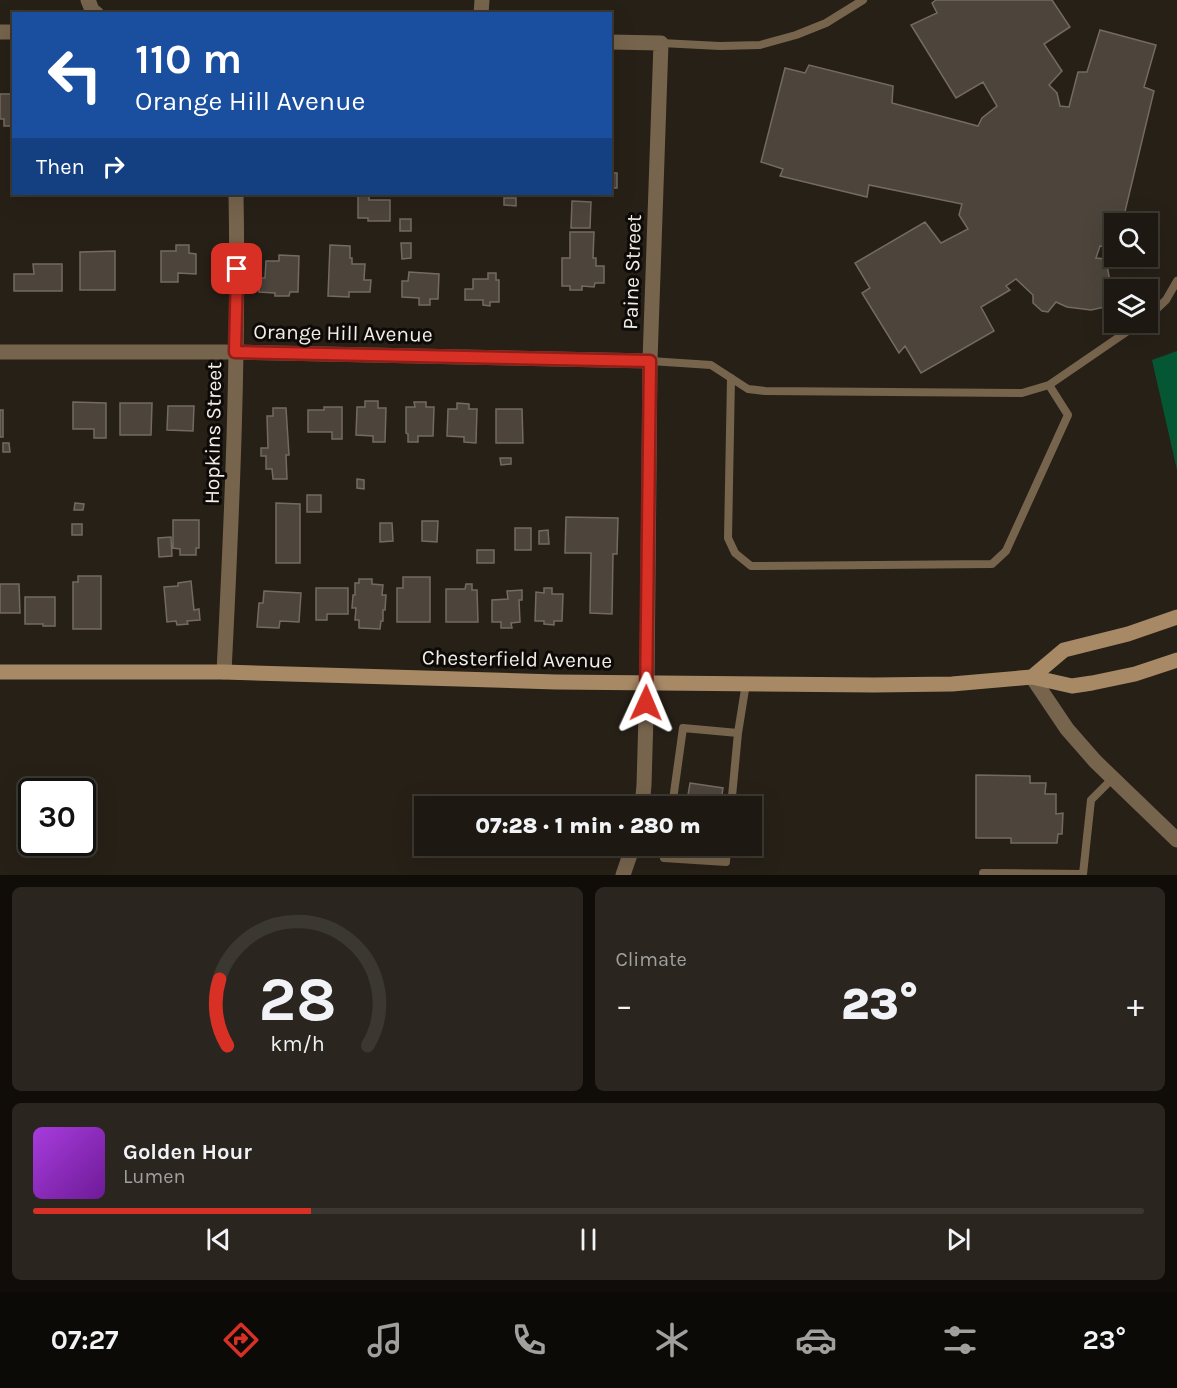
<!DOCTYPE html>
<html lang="en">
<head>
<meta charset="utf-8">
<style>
  body { margin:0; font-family:Karla,sans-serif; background:#2a251f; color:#f1f3f6; height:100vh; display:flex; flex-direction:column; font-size:22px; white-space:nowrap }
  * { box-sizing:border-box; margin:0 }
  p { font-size:20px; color:#a0a09f }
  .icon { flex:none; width:33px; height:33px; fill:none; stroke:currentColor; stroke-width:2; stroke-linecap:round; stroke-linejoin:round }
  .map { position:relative; height:875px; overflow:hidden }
  .panel { display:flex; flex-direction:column; gap:12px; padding:12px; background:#100d09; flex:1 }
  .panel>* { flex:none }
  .banner { position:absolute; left:12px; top:12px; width:600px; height:183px; border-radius:0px; box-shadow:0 6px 24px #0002,0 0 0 2px #3b3731; background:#1a4fa0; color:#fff; overflow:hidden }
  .fabs { position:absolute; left:1104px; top:213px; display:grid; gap:12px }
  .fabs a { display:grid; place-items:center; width:54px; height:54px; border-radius:0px; background:#1d1811; box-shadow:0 6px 24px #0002,0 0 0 2px #3b3731; font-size:30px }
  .speed { position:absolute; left:18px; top:778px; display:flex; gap:12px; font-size:30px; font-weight:700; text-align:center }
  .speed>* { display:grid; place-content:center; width:78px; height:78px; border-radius:50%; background:#1d1811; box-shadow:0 6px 24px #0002,0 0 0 2px #3b3731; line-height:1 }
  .speed .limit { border:3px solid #111; border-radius:9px; background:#fff; color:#111 }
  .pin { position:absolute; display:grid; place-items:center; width:51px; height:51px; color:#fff; margin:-26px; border-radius:12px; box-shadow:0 3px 9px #0006 }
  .me { position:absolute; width:66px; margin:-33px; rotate:1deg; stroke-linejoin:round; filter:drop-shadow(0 0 4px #0008) }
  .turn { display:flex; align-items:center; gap:21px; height:126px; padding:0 24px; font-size:27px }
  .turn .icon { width:78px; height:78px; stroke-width:2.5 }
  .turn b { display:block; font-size:42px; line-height:51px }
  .then { display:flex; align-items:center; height:57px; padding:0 24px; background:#0003; gap:12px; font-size:22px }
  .big { font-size:45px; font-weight:800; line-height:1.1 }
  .panel .widget { flex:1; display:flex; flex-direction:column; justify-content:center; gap:9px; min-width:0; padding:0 21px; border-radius:9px; background:#2a251f }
  .panel .dial { align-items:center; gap:0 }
  .dial svg { height:156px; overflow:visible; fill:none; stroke:#3b3731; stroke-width:7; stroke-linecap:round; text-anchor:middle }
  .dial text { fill:#f1f3f6; stroke:none }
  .song { display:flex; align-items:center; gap:18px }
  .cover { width:72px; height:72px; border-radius:9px; background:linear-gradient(135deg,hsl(280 70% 55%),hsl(280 70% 35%)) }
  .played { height:6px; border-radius:3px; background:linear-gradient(90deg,#d93025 25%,#3b3731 25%) }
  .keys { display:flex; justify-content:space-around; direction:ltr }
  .heat { display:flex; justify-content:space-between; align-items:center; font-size:33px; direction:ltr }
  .panel .tiles { flex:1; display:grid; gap:12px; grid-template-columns:1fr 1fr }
  .widget:last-child { grid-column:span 2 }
  .trip { position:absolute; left:414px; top:796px; width:348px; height:60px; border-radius:0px; background:#1d1811; box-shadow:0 6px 24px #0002,0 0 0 2px #3b3731; font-weight:800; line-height:60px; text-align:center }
  .menu { display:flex; height:96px; justify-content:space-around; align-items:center; background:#0c0a07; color:#a0a09f }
  .menu .icon { width:42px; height:42px }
  .menu .selected { color:#d93025 }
  .menu b { font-size:27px; color:#f1f3f6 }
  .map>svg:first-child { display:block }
</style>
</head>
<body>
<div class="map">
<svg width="1177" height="875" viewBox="0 0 1177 875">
  <rect width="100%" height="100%" fill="#272017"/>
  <path fill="#055734" d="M 1177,351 L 1177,470 L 1152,360 Z"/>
  <path fill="#4d453c" stroke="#736b61" stroke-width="1.5" d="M 936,0 L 1052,0 L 1070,27 L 1044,44 L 1062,71 L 1049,85 L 1057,93 L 1060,106 L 1069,107 L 1078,72 L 1087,72 L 1100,30 L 1156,45 L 1144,87 L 1154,91 L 1122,224 L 1114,224 L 1114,248 L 1100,246 L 1096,258 L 1106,259 L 1114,305 L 1091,310 L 1067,307 L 1056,302 L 1048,312 L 1042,311 L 1033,303 L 1033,295 L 1016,279 L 1006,286 L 1010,290 L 981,307 L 994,331 L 921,373 L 905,346 L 899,353 L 862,293 L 870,288 L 855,263 L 925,222 L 941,243 L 968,229 L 959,215 L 962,204 L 869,185 L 867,197 L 780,176 L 783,169 L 761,162 L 785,68 L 805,73 L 809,65 L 893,86 L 892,103 L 978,126 L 982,118 L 997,106 L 983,82 L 956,98 L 911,25 L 937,13 L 932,3 Z
    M 0,94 L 14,94 L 14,126 L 4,126 L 4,119 L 0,119 Z
    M 610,173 L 617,173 L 617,188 L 610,188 Z
    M 358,195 L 369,196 L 369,200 L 390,200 L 390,221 L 368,221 L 368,218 L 358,218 Z
    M 504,198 L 516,198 L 516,206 L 504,205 Z
    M 572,201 L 591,202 L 590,228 L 571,228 Z
    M 400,219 L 411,219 L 411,231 L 400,231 Z
    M 570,232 L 594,232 L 593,258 L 596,258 L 596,266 L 604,266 L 604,283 L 595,283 L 594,287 L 582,286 L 582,290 L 570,290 L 570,286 L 562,286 L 562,258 L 570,258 Z
    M 401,243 L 411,243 L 411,258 L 402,259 Z
    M 176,245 L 189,245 L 189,253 L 196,254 L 196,274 L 178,273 L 178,282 L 161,282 L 161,251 L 176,251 Z
    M 330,245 L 350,246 L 350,258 L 352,258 L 352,264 L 365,264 L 364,280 L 371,280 L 370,292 L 349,292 L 349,297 L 328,296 Z
    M 115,251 L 115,290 L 80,290 L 80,252 Z
    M 279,255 L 299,256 L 298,292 L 290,292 L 289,296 L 275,296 L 275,293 L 259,292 L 260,278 L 265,278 L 266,261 L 279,261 Z
    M 33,264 L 62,264 L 62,291 L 14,291 L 14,274 L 34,274 Z
    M 409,272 L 439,274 L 438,299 L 430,299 L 430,305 L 419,305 L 419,298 L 402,297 L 402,281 L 408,281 Z
    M 488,273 L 496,273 L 496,280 L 499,280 L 499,302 L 490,302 L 490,306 L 483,305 L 483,300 L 465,300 L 465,289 L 473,289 L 473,279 L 488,279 Z
    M 365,401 L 378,401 L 378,408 L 386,408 L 385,442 L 373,442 L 373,436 L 356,435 L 357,407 L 365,407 Z
    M 73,402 L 106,403 L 106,438 L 94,438 L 94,429 L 73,429 Z
    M 414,402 L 426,402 L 426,407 L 434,407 L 433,436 L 418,436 L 418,442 L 408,442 L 408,434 L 406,433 L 406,407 L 415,407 Z
    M 120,403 L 152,403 L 151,435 L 120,435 Z
    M 457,403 L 469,404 L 469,409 L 477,409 L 476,443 L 464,442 L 464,437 L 447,436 L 448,409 L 457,409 Z
    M 168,406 L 194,406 L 193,431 L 167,430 Z
    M 324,407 L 342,407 L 342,439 L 332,439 L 332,432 L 308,432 L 308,410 L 324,410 Z
    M 273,408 L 286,408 L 289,455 L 286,455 L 287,479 L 273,479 L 272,469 L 266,469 L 266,456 L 261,456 L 261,448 L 268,448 L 267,416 L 273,416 Z
    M 496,409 L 522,409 L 523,443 L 496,443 Z
    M 0,410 L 3,410 L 3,437 L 0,437 Z
    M 3,443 L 9,443 L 10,452 L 3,452 Z
    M 500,458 L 511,458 L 511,464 L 501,465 Z
    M 357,479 L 364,480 L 364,489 L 357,488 Z
    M 307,495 L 321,495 L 321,512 L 307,512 Z
    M 75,503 L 84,504 L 83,510 L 74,510 Z
    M 276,503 L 300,504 L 300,563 L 276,563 Z
    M 566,517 L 618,518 L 617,554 L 613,554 L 612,614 L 590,613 L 591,553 L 565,553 Z
    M 173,520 L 199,520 L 199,548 L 196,548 L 196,555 L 180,555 L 180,549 L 173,548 Z
    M 422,521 L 438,521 L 437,542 L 422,541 Z
    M 380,523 L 392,523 L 393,541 L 380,542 Z
    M 72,524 L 82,524 L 82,535 L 72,535 Z
    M 515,528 L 531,528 L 531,550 L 515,550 Z
    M 548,530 L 549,544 L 539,544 L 539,531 Z
    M 171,537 L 172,556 L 159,557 L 158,538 Z
    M 477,550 L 494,550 L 494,563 L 477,563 Z
    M 78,576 L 101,576 L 101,629 L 73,629 L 73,582 L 78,582 Z
    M 403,577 L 430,577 L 430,622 L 397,622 L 397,588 L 403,588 Z
    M 359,579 L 372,579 L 372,584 L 383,585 L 382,595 L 386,595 L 385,610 L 383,610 L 383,621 L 381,621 L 380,629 L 359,628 L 359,620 L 355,620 L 356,608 L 352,608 L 353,595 L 355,595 L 355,583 L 359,583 Z
    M 191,581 L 194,610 L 199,609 L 200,620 L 187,621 L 188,624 L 177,625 L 176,621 L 167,622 L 164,587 L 178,586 L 178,583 Z
    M 0,584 L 19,584 L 20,613 L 0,613 Z
    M 466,584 L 472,584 L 472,590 L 477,590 L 478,622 L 446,622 L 446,589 L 465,589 Z
    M 316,588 L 348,588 L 348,614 L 327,614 L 327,620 L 316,620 Z
    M 544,588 L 552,588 L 552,594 L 563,594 L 562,621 L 554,621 L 554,625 L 544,624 L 544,621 L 535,621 L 536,592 L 544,593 Z
    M 522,590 L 522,600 L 519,600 L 520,622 L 511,623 L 512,628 L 501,628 L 501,622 L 492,622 L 492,600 L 508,599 L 507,591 Z
    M 264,591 L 301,593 L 299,622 L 280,621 L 279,628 L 257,627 L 259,603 L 263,603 Z
    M 25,597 L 55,597 L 55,626 L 43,626 L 43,624 L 25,624 Z
    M 976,775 L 1030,776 L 1030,783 L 1046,783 L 1045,794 L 1056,794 L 1056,814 L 1063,813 L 1062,834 L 1058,834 L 1057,843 L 1011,843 L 1011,838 L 976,838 Z
    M 690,783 L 723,788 L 720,807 L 686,807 Z
    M 677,846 L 707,846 L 706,852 L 677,848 Z"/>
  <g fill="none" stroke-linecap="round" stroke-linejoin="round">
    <path stroke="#77644d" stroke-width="8" d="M 661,43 L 720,46 L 760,45 L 796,35 L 826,23 L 863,0
      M 1148,317 L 1166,300 L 1177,281
      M 650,361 L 711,365 L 748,389 L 765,391 L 1022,393 L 1049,385 L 1141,322
      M 731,378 L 728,538 L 735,553 L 751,566 L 992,564 L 1006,551 L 1068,415 L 1049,385
      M 672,807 L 683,728 L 738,733 L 746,683
      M 731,807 L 738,733
      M 666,846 L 664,858 L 726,862 L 727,846
      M 983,873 L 1083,874 L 1091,800 L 1113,778"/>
    <path stroke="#77644d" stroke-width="15" d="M 88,0 L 92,10 L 97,14
      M 481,14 L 482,0
      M 0,32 L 14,32
      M 610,42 L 661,43 L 650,361 L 647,682 L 644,785 L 642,807
      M 0,352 L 235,352 L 650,361
      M 224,672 C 232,513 239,353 236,194
      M 1032,677 L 1067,729 L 1095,761 L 1177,840
      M 623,875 L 633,846"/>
    <path stroke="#a88965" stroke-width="15" d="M 0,672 L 224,672 L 556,682 L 874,685 L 952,684 L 1032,677 L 1072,686 L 1092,683 L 1135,674 L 1177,660
      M 1032,677 L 1064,650 L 1128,634 L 1177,617"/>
  </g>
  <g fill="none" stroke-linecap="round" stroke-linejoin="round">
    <defs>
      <path id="route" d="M 237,269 L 235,352 L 650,361 L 646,703"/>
    </defs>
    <use href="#route" stroke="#8d1f18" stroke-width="15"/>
    <use href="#route" stroke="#d93025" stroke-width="10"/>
  </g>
  <g text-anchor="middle" stroke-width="6" stroke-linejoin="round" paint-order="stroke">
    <g font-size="21" fill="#f1ede7" stroke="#0d0a07">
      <text transform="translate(632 272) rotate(-88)" y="7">Paine Street</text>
      <text transform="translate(343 333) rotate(1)" y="7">Orange Hill Avenue</text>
      <text transform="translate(213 433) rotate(-89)" y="7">Hopkins Street</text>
      <text transform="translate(517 659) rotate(1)" y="7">Chesterfield Avenue</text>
    </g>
  </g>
</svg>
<div class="fabs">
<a><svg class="icon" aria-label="search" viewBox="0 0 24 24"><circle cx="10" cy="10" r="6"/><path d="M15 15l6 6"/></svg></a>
<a><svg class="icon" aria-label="layers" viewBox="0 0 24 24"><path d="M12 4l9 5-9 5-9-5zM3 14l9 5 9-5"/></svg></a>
</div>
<div class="speed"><div class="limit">30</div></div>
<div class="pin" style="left:237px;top:269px;background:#d93025"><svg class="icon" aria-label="arrive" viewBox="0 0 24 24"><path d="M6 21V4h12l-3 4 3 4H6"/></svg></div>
<svg class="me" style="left:646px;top:703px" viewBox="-20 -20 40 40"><path d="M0-17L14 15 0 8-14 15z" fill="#d93025" stroke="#fff" stroke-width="4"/></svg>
<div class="trip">07:28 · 1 min · 280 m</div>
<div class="banner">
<div class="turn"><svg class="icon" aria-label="left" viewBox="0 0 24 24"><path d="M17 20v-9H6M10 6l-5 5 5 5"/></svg><div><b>110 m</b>Orange Hill Avenue</div></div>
<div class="then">Then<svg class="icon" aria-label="right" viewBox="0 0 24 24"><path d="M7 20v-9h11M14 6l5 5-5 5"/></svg></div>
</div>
</div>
<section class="panel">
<div class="tiles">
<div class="widget dial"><svg viewBox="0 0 100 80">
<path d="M14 69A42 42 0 1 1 86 69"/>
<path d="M14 69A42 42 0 0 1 10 35" stroke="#d93025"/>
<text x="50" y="56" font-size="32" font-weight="700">28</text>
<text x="50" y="72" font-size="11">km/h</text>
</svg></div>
<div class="widget"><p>Climate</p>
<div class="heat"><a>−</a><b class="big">23°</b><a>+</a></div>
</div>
<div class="widget">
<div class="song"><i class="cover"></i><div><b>Golden Hour</b><p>Lumen</p></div></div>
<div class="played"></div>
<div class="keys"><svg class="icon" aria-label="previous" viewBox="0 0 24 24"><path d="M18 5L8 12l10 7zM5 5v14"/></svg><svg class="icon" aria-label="pause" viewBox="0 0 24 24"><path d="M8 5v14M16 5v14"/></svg><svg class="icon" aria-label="next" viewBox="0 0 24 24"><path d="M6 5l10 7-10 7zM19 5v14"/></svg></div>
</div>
</div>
</section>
<nav class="menu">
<b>07:27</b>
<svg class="icon selected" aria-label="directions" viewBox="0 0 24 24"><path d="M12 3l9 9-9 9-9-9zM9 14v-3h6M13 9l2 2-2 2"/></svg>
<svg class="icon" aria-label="music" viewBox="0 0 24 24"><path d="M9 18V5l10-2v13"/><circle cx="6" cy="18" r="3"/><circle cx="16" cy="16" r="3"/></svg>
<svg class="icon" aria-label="phone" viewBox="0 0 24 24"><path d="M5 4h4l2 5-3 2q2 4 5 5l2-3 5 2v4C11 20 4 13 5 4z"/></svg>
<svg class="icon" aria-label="climate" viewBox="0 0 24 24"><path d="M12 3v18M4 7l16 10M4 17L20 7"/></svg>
<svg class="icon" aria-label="car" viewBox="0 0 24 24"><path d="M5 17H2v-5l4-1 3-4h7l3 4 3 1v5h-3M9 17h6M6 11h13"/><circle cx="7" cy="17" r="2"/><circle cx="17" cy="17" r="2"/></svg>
<svg class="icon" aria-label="filters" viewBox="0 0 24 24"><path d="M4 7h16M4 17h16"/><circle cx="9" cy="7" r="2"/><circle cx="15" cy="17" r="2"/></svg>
<b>23°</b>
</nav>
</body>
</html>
